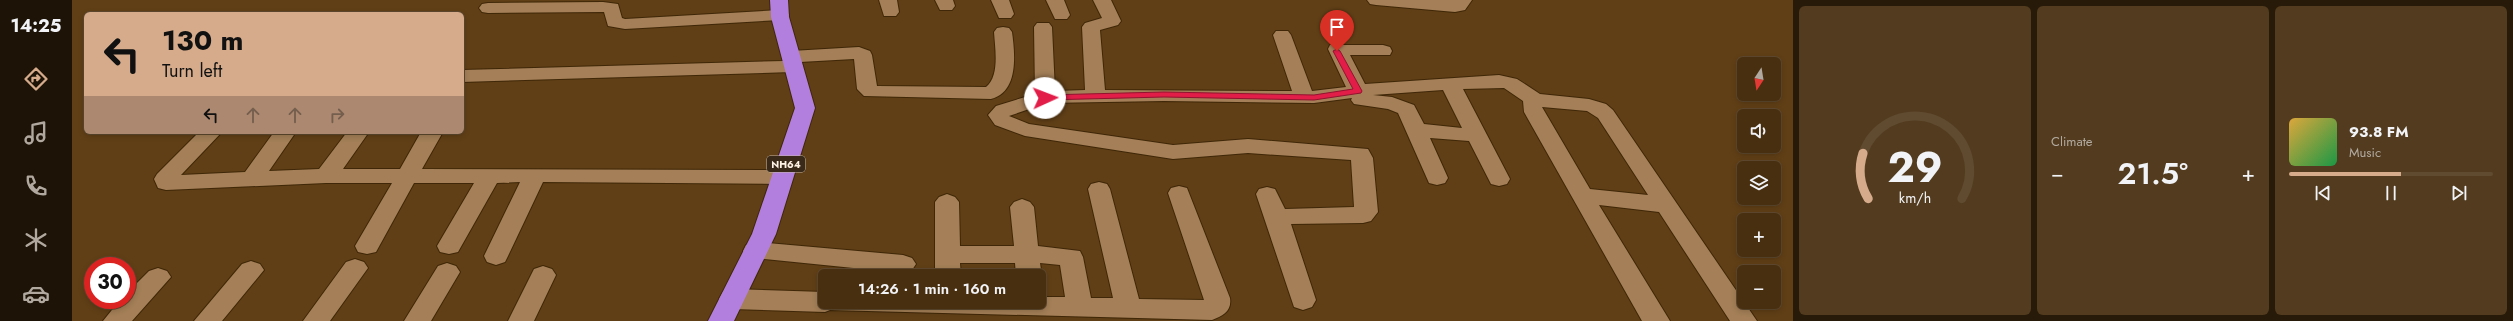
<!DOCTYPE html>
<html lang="en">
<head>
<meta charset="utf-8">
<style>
  body { margin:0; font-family:Jost,sans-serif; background:#523b1e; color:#f1f3f6; height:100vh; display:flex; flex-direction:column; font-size:15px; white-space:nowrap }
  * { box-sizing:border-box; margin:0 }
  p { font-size:13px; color:#b1a99f }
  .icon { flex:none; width:22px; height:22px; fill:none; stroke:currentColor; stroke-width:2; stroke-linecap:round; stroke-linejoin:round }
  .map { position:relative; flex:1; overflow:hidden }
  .details { display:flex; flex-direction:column; gap:6px; padding:6px; background:#281a09; width:720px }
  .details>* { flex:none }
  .hud { position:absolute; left:12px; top:12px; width:380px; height:122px; border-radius:6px; box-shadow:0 2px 6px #0003,0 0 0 1px #604a30; background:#d6ab8b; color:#111; overflow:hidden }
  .needle { width:26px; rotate:192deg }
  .controls { position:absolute; left:1665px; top:57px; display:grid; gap:8px }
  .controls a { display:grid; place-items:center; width:44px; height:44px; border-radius:6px; background:#482f10; box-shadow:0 2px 6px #0003,0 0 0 1px #604a30; font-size:20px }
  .speed { position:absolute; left:12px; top:257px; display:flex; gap:8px; font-size:20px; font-weight:700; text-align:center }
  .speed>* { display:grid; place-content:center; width:52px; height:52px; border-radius:50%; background:#482f10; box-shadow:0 2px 6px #0003,0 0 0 1px #604a30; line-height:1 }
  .speed .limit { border:6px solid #d22; background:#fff; color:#111 }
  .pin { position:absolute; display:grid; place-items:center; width:34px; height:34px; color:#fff; margin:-41px -17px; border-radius:50% 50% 50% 0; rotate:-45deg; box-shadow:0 0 4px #0007 }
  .pin .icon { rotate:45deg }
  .me { position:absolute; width:44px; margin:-22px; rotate:88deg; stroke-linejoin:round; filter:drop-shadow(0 0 3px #0008) }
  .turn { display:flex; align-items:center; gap:14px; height:84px; padding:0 12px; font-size:18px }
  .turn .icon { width:52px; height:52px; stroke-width:2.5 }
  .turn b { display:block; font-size:28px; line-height:34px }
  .lanes { display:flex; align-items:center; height:38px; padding:0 12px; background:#0003; justify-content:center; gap:20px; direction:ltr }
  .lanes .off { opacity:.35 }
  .big { font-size:30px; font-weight:600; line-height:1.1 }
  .details .card { flex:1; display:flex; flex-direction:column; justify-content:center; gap:6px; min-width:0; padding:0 14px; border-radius:6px; background:#523b1e }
  .details .dial { align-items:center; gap:0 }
  .dial svg { height:104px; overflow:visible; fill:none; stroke:#604a30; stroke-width:7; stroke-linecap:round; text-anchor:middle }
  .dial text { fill:#f1f3f6; stroke:none }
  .song { display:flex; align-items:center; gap:12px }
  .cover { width:48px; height:48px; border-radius:6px; background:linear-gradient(135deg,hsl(40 70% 55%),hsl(140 70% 35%)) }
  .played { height:4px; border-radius:2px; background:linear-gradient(90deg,#d6ab8b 55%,#604a30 55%) }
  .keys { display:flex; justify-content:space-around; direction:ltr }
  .heat { display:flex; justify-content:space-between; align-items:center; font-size:22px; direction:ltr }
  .details .tiles { flex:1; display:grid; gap:6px; grid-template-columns:repeat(3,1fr) }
  .trip { position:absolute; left:746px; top:269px; width:228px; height:40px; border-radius:6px; background:#482f10; box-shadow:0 2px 6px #0003,0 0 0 1px #604a30; font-weight:600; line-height:40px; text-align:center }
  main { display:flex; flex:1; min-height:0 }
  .menu { display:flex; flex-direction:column; width:72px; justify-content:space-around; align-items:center; background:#1d1306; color:#b1a99f }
  .menu .icon { width:28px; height:28px }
  .menu .selected { color:#d6ab8b }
  .menu b { font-size:18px; color:#f1f3f6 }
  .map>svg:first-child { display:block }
</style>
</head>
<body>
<main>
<nav class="menu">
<b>14:25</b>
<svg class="icon selected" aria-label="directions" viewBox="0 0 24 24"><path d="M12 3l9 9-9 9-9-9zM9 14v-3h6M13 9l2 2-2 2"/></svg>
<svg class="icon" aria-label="music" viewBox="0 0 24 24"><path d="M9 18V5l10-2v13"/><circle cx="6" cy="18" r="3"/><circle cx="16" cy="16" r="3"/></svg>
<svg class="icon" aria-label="phone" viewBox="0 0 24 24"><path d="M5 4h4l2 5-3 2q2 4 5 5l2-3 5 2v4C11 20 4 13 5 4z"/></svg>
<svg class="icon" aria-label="climate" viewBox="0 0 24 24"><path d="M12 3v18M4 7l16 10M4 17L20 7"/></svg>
<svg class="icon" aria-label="car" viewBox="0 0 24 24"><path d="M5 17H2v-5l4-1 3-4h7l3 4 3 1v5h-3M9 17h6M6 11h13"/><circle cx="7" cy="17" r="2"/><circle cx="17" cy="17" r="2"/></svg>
</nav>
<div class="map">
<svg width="1721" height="321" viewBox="0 0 1721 321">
  <rect width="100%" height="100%" fill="#603f16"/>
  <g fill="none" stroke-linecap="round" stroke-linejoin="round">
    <defs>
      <path id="minor" d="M 807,0 L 825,0 L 827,12 L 824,16 L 812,16 Z
        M 863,0 L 881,0 L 883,6 L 880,10 L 868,10 Z
        M 919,0 L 937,0 L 942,14 L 939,18 L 927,18 Z
        M 974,0 L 992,0 L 998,15 L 995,19 L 983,19 Z
        M 1021,0 L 1039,0 L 1049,21 L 1046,25 L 1028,30 L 1033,90 L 1220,91 L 1201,35 L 1204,31 L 1216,31 L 1219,35 L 1240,91 L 1274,87 L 1256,49 L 1258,45 L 1311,45 L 1318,47 L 1320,51 L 1318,55 L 1278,55 L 1293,84 L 1427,75 L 1445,79 L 1468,94 L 1517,99 L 1534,104 L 1541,110 L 1685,321 L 1658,321 L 1587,212 L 1527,205 L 1598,321 L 1570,321 L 1452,112 L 1451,101 L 1432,88 L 1391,89 L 1438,179 L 1435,184 L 1427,186 L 1419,184 L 1397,141 L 1358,138 L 1376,178 L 1373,183 L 1365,185 L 1357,183 L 1326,113 L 1316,109 L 1282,104 L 1279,100 L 1280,98 L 1242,103 L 1092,101 L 975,103 L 937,116 L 957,124 L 1101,145 L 1176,139 L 1296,149 L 1301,158 L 1306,212 L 1299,221 L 1291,223 L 1219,224 L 1244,300 L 1240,307 L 1231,310 L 1222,307 L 1184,194 L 1187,189 L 1195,187 L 1203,189 L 1213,209 L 1282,207 L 1279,160 L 1176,153 L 1101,159 L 953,136 L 923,125 L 916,115 L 924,106 L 963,94 L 962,27 L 965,23 L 977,23 L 980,27 L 983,91 L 1013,90 L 1010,27 L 1013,23 L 1030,18 ZM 1371,90 L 1390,128 L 1352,124 L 1342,105 L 1320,97 L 1301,95 ZM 1470,107 L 1515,111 L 1526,118 L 1576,195 L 1518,189 Z
        M 1295,0 L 1400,0 L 1393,10 L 1383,12 L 1304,5 L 1298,4 Z
        M 531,2 L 546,4 L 550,18 L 553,19 L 708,10 L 714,11 L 717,15 L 714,19 L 708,20 L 553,29 L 536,26 L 532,12 L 416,13 L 410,12 L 407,8 L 410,4 L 416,3 Z
        M 931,27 L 937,28 L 940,32 C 943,54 947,92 919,99 L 792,96 L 785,89 L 782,59 L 728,62 L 731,66 L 728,70 L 721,72 L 390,82 L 390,70 L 712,61 L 710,57 L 712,53 L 719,51 L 787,47 L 798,51 L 800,55 L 805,86 L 914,87 C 928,76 923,48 922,32 L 925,28 Z
        M 127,132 L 150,132 L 109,175 L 173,172 L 202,132 L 224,132 L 197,171 L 247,169 L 275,132 L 297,132 L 271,169 L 328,169 L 349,132 L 371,132 L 350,169 L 710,170 L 718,172 L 721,177 L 718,182 L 710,184 L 471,182 L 436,256 L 433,262 L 424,265 L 415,262 L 412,256 L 448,182 L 425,183 L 386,252 L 377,254 L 368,252 L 365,246 L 402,183 L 342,183 L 304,252 L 295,254 L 286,252 L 283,246 L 320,183 L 254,183 L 94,190 L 86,188 L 82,179 L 85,174 Z
        M 1027,182 L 1035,184 L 1038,189 L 1067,299 L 1132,300 L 1096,193 L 1099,188 L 1107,186 L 1115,188 L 1158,298 C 1160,311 1151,316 1140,320 L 758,310 L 753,312 L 660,309 L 651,306 L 647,299 L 651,292 L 660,289 L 753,292 L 753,302 L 967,302 L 967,297 L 993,297 L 988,265 L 968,263 L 970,276 L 967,281 L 967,276 L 944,276 L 943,263 L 888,263 L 889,276 L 863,276 L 863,202 L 867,197 L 875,194 L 883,197 L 887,202 L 888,246 L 942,246 L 938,207 L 942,202 L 950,199 L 958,202 L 962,207 L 966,246 L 1008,251 L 1011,257 L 1019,298 L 1041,298 L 1016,189 L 1019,184 Z
        M 683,242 L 831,255 L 840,258 L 844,264 L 840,270 L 831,273 L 674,257 L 671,251 L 674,245 Z
        M 283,259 L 292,262 L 296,268 L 258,321 L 231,321 L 274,262 Z
        M 179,261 L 188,264 L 192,270 L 150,321 L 122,321 L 170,264 Z
        M 375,263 L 384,266 L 388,272 L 359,321 L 332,321 L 366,266 Z
        M 471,266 L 480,269 L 484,275 L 462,321 L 436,321 L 462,269 Z
        M 86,268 L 95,271 L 99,277 L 60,321 L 31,321 L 48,300 L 55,300 L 55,293 L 77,271 Z"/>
      <path id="highway" d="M 698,0 L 716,0 L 717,17 L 743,108 L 704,234 L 662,321 L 636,321 L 680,234 L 723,108 L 699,17 Z"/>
    </defs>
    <use href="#minor" stroke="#3f2707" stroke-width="2"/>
    <use href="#highway" stroke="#3f2707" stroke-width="2"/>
    <use href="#minor" fill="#a47f57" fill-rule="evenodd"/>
    <use href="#highway" fill="#b37fde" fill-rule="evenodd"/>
  </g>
  <path fill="#e11d48" stroke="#92132f" d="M 1265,49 L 1268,51 L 1290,91 L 1289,93 L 1242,100 L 1092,97 L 973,100 L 969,98 L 973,95 L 1092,92 L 1242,95 L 1281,89 L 1261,51 Z"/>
  <g text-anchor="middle" stroke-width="4" stroke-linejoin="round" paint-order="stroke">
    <rect fill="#392919" stroke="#c4b6a8" stroke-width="1" x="695" y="156" width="38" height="16" rx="3"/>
    <g font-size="10" font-weight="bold" fill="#fff3e6">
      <text x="714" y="168">NH64</text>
    </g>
  </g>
</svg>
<div class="controls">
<a><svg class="needle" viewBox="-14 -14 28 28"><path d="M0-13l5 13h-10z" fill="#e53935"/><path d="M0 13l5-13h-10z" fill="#b1a99f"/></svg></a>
<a><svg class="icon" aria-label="sound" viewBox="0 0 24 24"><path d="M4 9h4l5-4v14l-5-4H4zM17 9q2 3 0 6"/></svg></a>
<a><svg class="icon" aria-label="layers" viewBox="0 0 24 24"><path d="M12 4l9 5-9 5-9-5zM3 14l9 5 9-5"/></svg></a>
<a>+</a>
<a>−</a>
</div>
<div class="speed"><div class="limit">30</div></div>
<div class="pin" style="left:1265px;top:51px;background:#d93025"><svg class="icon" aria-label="arrive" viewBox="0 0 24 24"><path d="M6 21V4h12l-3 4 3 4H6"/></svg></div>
<svg class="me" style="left:973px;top:98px" viewBox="-20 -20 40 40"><circle r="19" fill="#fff"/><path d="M0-13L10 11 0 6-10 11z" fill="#e11d48"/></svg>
<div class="trip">14:26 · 1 min · 160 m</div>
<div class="hud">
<div class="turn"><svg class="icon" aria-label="left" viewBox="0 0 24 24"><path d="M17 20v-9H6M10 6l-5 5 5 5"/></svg><div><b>130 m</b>Turn left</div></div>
<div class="lanes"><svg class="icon" aria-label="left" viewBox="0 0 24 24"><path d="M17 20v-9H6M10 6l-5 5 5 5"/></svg><svg class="icon off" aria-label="ahead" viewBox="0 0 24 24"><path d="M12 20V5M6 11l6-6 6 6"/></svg><svg class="icon off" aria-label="ahead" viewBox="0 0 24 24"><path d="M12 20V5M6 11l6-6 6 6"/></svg><svg class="icon off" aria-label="right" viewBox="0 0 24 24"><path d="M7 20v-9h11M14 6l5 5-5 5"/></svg></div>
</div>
</div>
<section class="details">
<div class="tiles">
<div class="card dial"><svg viewBox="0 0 100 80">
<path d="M14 69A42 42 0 1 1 86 69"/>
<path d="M14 69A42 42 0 0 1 10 34" stroke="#d6ab8b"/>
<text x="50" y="56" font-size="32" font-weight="700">29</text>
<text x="50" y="72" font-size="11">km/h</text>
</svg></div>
<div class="card"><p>Climate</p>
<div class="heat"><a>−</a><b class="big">21.5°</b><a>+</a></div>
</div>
<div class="card">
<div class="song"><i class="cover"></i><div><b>93.8 FM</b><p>Music</p></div></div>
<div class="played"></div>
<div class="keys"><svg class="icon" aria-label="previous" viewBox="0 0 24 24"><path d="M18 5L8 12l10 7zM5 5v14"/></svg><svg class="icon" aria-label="pause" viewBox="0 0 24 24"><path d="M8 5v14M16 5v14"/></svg><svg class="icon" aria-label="next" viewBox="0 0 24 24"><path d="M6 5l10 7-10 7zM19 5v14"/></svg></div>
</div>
</div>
</section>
</main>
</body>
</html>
